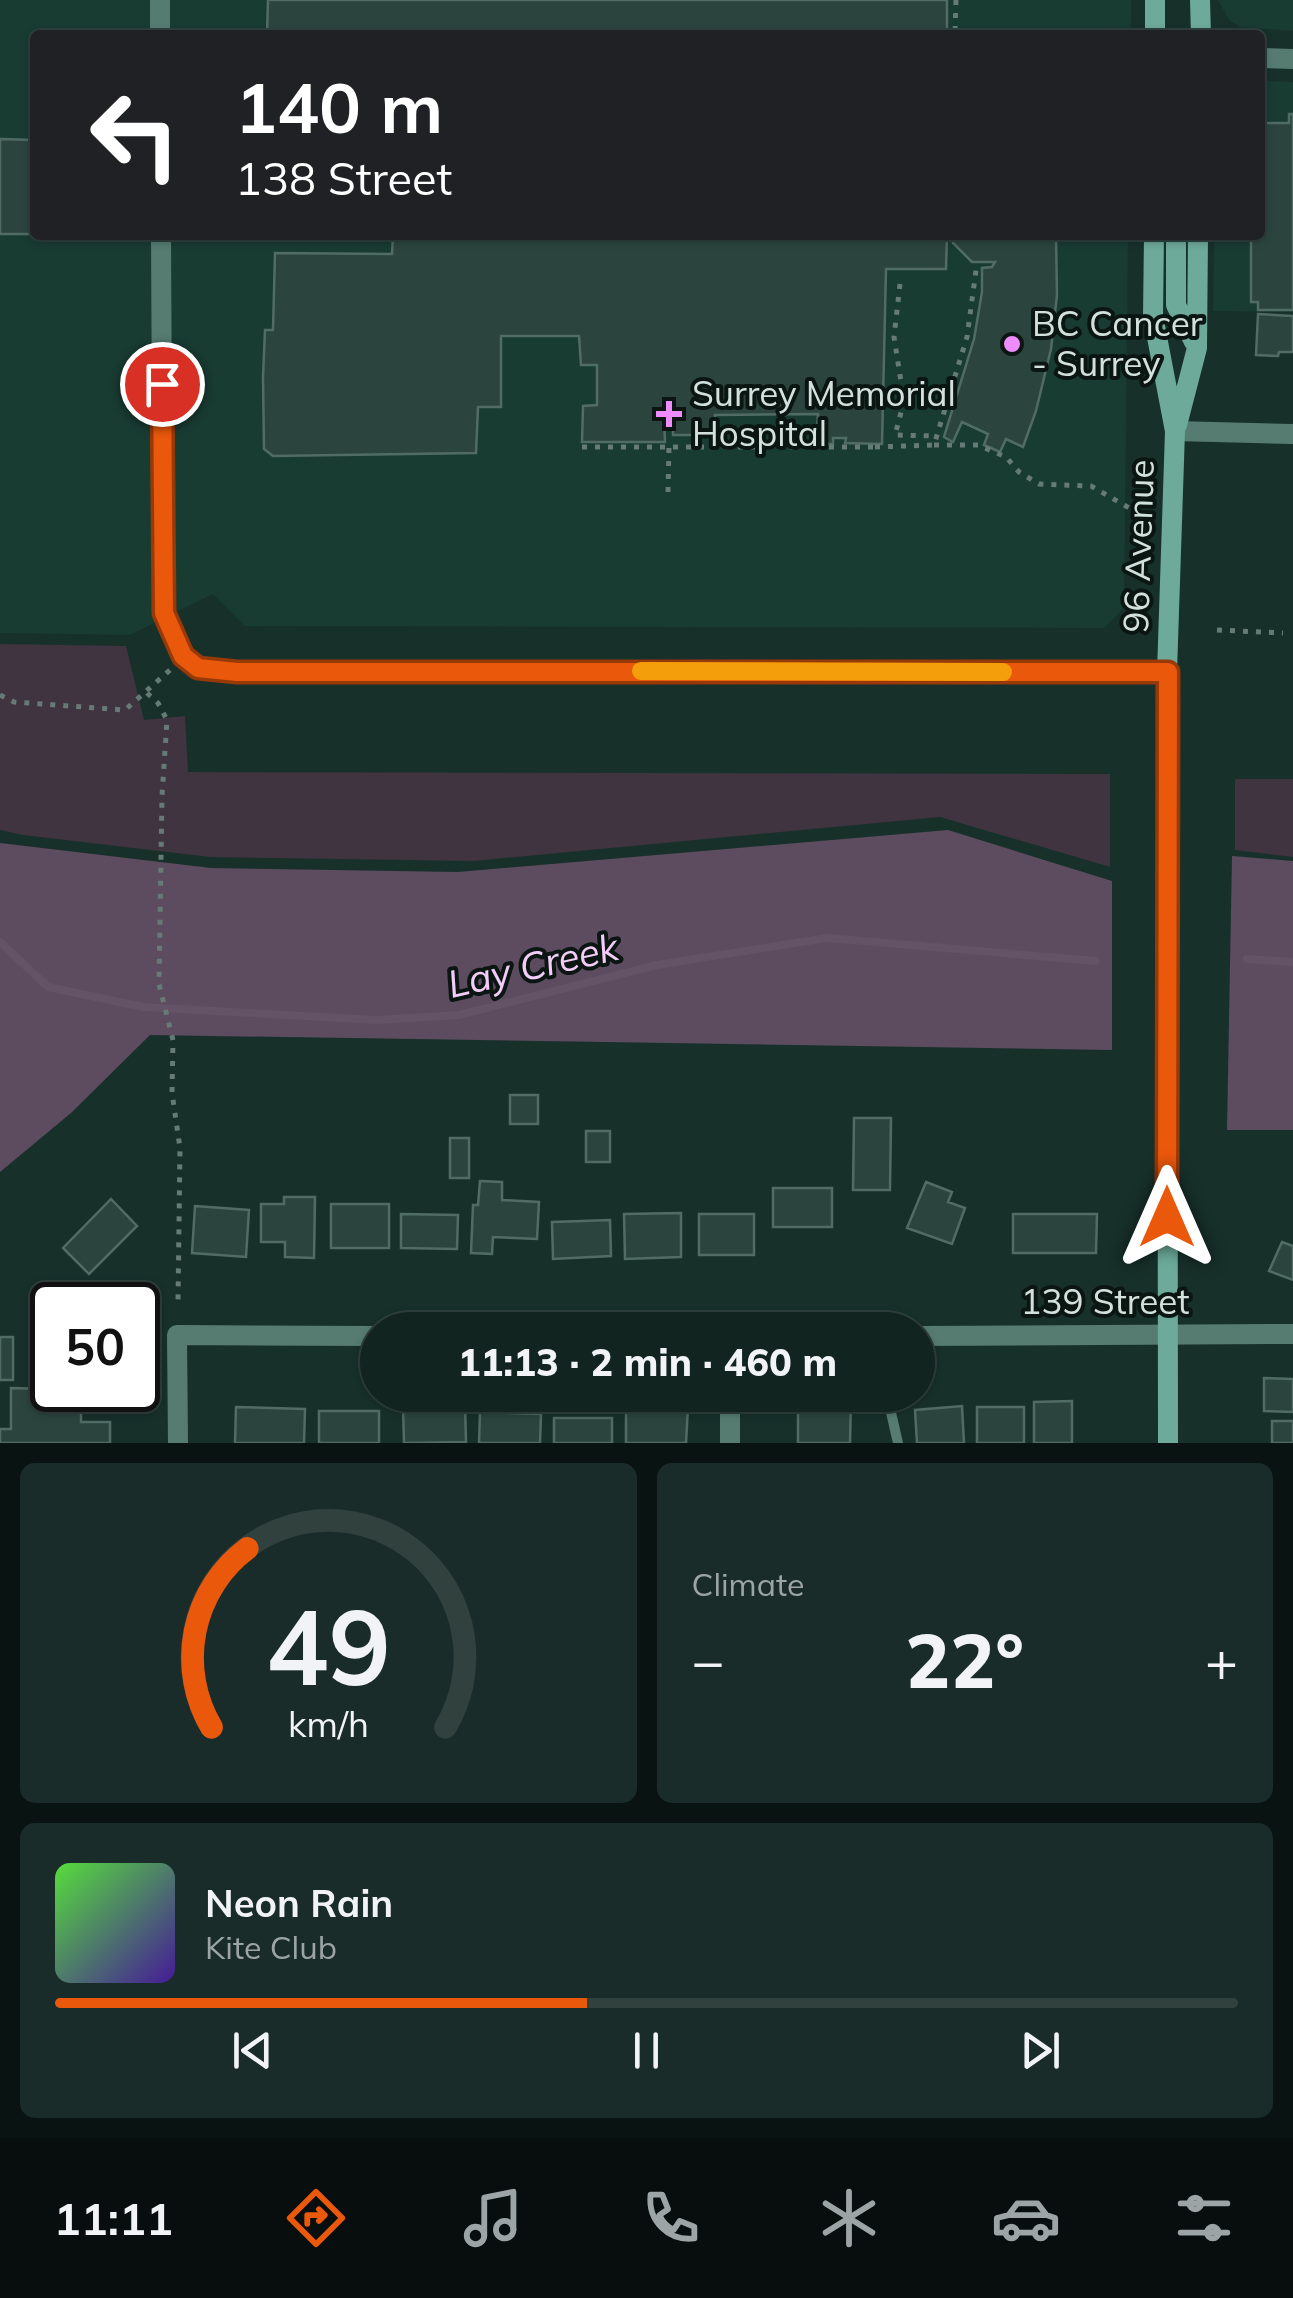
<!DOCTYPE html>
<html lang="en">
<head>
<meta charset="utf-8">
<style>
  body { margin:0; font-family:Mulish,sans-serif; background:#1a2c29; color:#f1f3f6; height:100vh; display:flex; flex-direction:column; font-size:38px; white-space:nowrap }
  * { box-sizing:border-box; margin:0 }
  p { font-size:32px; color:#9ca4a5 }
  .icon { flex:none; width:55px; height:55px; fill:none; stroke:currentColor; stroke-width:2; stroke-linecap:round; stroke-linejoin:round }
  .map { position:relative; height:1443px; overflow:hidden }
  .sheet { display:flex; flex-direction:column; gap:20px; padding:20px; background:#091412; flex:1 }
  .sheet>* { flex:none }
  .top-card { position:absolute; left:30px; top:30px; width:1235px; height:210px; border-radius:10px; box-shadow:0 2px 8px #0004,0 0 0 2px #30413e; background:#202124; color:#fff; overflow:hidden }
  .speed { position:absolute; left:30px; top:1282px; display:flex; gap:20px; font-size:50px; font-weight:700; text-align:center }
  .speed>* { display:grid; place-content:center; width:130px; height:130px; border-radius:50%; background:#112420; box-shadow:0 2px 8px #0004,0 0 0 2px #30413e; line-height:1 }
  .speed .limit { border:5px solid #111; border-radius:15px; background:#fff; color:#111 }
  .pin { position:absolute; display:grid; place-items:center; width:85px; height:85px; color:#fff; margin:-42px; border:5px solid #fff; border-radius:50%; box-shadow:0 2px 10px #0007 }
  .me { position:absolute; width:110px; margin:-55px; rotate:0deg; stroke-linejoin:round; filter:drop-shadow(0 0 8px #0008) }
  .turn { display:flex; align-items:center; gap:35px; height:210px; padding:0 40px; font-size:45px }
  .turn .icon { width:130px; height:130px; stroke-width:2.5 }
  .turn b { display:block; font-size:70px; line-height:85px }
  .big { font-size:75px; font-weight:800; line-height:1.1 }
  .sheet .widget { flex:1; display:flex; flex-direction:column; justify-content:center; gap:15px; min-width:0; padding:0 35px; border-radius:15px; background:#1a2c29 }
  .sheet .dial { align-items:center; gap:0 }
  .dial svg { height:260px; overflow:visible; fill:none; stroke:#30413e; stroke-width:7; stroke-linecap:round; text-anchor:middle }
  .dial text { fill:#f1f3f6; stroke:none }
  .song { display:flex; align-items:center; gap:30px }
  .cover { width:120px; height:120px; border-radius:15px; background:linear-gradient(135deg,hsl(110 70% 55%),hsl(260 70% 35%)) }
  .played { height:10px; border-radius:5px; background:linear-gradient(90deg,#ea580c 45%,#30413e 45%) }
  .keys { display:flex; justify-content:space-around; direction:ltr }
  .heat { display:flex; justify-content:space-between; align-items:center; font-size:55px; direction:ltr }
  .sheet .tiles { flex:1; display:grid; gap:20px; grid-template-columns:1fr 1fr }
  .widget:last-child { grid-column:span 2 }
  .trip { position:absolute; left:360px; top:1312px; width:575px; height:100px; border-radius:50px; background:#112420; box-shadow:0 2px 8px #0004,0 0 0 2px #30413e; font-weight:800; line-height:100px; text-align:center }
  .tabs { display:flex; height:160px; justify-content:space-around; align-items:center; background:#070e0d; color:#9ca4a5 }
  .tabs .icon { width:70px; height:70px }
  .tabs .current { color:#ea580c }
  .tabs b { font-size:45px; color:#f1f3f6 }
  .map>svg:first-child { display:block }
</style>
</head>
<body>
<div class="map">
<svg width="1293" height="1443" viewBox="0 0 1293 1443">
  <rect width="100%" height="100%" fill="#17302a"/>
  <path fill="#183b32" d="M 0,0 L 1131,0 L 1131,35 L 35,35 L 35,235 L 1128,235 L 1124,608 L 1104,628 L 245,626 L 213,594 L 130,635 L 0,633 Z
    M 1218,0 L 1293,0 L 1293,31 L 1240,27 L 1229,20 Z
    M 1260,81 L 1293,82 L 1293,312 L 1213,311 L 1214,235 L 1260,235 Z"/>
  <path fill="#3f3440" d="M 0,644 L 126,646 L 144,720 L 185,716 L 188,772 L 1110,774 L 1110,867 L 940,817 L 473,861 L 210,857 L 23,835 L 0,830 Z
    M 1235,779 L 1293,779 L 1293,857 L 1235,850 Z"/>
  <path fill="#5d4b60" d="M 948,830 L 1112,881 L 1112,1050 L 150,1035 L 71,1113 L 0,1172 L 0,843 L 211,868 L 458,872 Z
    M 1232,856 L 1293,861 L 1293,1130 L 1227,1130 Z"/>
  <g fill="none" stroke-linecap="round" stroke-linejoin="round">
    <path stroke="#645267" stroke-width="8" d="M 0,942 L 48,987 L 143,1007 L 376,1020 L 459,1015 L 657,965 L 827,938 L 1096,961
      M 1247,959 L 1293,962"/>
  </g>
  <path fill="#2b453e" stroke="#516c64" stroke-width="2.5" d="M 268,0 L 947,0 L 947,35 L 267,35 Z
    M 1289,114 L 1293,114 L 1293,310 L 1258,310 L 1258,302 L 1251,302 L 1251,235 L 1260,235 L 1260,123 L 1289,123 Z
    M 0,139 L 35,140 L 35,234 L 0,234 Z
    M 393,235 L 947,235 L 946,269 L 886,269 L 882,444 L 845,443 L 846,438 L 833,438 L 833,444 L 816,444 L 818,414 L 715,415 L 715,435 L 673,435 L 673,415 L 664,415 L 665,442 L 582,442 L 583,406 L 597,405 L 597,365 L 581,365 L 579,336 L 501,336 L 501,407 L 478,407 L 476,453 L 273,456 L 264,449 L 263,377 L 265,330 L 273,330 L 275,253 L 392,254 Z
    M 952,235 L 1056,235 L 1057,295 L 1051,349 L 1036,411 L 1023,447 L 1006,439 L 1000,452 L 991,448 L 984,445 L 988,434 L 962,422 L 953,442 L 944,437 L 974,339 L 982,292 L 982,268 L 992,267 L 995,262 L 972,262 L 953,243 Z
    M 1258,314 L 1293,316 L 1293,352 L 1279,352 L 1278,356 L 1256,355 Z
    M 510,1095 L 538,1095 L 538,1124 L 510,1124 Z
    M 854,1118 L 891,1118 L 890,1190 L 853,1190 Z
    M 586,1131 L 610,1131 L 610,1162 L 586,1162 Z
    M 450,1138 L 469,1138 L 469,1178 L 450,1178 Z
    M 480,1181 L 502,1182 L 502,1200 L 539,1202 L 537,1239 L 493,1237 L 492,1254 L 471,1253 L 473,1205 L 478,1205 Z
    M 926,1182 L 952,1192 L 948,1202 L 965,1208 L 952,1244 L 907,1228 Z
    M 773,1188 L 832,1188 L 832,1227 L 773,1227 Z
    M 284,1197 L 315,1197 L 314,1258 L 285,1257 L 285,1242 L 261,1242 L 261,1204 L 284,1204 Z
    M 111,1199 L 137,1226 L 89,1274 L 63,1248 Z
    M 331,1204 L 389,1204 L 389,1248 L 331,1248 Z
    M 195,1206 L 249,1210 L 246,1257 L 192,1253 Z
    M 681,1213 L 681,1257 L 625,1259 L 624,1214 Z
    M 401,1214 L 458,1215 L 457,1249 L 401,1248 Z
    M 699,1214 L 754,1214 L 754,1255 L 699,1255 Z
    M 1013,1214 L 1097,1214 L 1096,1253 L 1013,1253 Z
    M 610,1220 L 611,1256 L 553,1259 L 552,1222 Z
    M 1282,1242 L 1293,1246 L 1293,1280 L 1269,1271 Z
    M 42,1299 L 95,1300 L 95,1305 L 52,1305 L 52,1371 L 40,1371 Z
    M 0,1337 L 13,1337 L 13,1380 L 0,1380 Z
    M 1264,1378 L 1293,1379 L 1293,1412 L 1264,1411 Z
    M 11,1388 L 81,1390 L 81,1422 L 110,1422 L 110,1443 L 0,1443 L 0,1429 L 11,1429 Z
    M 798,1398 L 851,1399 L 850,1443 L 798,1443 Z
    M 1072,1401 L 1072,1443 L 1034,1443 L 1034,1402 Z
    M 465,1404 L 466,1442 L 404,1443 L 403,1406 Z
    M 626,1406 L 688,1407 L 686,1443 L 626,1443 Z
    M 962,1406 L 964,1443 L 917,1443 L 915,1410 Z
    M 236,1407 L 305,1409 L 304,1443 L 235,1443 Z
    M 977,1407 L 1024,1407 L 1024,1443 L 977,1443 Z
    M 319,1411 L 379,1411 L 379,1443 L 319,1443 Z
    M 480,1412 L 541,1414 L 540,1443 L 479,1443 Z
    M 554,1418 L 612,1418 L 612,1443 L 554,1443 Z
    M 1272,1421 L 1293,1421 L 1293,1443 L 1272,1443 Z"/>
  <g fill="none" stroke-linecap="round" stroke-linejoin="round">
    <path stroke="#667b76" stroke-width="5" stroke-dasharray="5 8" stroke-linecap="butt" d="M 956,0 L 955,33 L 969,33
      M 900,284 L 894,337 L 904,401 L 895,435 L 935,436
      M 934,445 L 978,445 L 1006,457 L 1019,472 L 1039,484 L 1091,486 L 1131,509
      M 582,447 L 875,447
      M 875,447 L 934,445 L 967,337 L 977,263
      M 668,492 L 669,447
      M 1217,630 L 1283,633
      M 147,693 L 158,703 L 167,720 L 162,796 L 159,984 L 173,1040 L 172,1093 L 180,1148 L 178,1302
      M 0,695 L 14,702 L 125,710 L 171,669"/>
    <path stroke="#567c71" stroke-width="10" d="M 887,1395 L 898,1443"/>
    <path stroke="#567c71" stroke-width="20" d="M 1260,58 L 1293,59
      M 1175,431 L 1293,434
      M 918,1336 L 1293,1334
      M 178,1443 L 177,1335 L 378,1336
      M 730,1443 L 730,1395"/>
    <path stroke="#567c71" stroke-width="20" d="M 160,0 L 160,35
      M 161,235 L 163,613 C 186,662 182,666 237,672 L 1167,672"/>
    <path stroke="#6daa99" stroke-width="20" d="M 1155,0 L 1155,35
      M 1200,0 L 1201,35
      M 1154,235 L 1153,316 L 1175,431 L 1167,672 L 1168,1443
      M 1176,235 L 1176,305 L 1194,342
      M 1177,425 L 1197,348 L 1198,235"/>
  </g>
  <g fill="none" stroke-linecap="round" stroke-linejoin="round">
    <defs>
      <path id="route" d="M 162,384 L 164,613 L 183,656 L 198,668 L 237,672 L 1168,672 L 1167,1217"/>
    </defs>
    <use href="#route" stroke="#983908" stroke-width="25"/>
    <use href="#route" stroke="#ea580c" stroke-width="18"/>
    <path stroke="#f59e0b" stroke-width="18" d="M 641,671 L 1003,672"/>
  </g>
  <g fill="#ed8cfa" stroke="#0b1613" stroke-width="4">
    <circle cx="1012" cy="344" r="10"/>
    <path d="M664 399h10v10h10v10h-10v10h-10v-10h-10v-10h10z"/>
  </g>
  <g text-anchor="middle" stroke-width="8" stroke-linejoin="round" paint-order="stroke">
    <g font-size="35" fill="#d3e1dd" stroke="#0b1613" text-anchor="start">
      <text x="1032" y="336">BC Cancer<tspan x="1032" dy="40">- Surrey</tspan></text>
      <text x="692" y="406">Surrey Memorial<tspan x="692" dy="40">Hospital</tspan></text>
    </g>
    <g font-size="35" fill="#d3e1dd" stroke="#0b1613">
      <text transform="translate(1139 546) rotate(-88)" y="12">96 Avenue</text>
      <text x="1105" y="1314">139 Street</text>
    </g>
    <g font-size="38" font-style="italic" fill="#f3ccf7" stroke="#0b1613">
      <text transform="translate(533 966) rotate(-13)" y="13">Lay Creek</text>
    </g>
  </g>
</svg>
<div class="speed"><div class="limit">50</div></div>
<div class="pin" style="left:162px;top:384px;background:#d93025"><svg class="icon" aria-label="arrive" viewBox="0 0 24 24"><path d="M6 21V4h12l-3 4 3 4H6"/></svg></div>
<svg class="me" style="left:1167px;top:1217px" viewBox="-20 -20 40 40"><path d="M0-17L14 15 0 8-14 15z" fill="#ea580c" stroke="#fff" stroke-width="4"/></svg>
<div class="trip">11:13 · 2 min · 460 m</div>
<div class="top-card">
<div class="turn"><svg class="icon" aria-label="left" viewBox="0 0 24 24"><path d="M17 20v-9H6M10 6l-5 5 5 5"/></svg><div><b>140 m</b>138 Street</div></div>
</div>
</div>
<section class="sheet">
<div class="tiles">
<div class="widget dial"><svg viewBox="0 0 100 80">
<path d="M14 69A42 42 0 1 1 86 69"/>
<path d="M14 69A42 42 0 0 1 25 14" stroke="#ea580c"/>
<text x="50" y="56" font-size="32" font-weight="700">49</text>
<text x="50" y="72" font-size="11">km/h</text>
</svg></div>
<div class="widget"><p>Climate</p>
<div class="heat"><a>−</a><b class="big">22°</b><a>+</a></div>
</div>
<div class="widget">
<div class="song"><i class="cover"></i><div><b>Neon Rain</b><p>Kite Club</p></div></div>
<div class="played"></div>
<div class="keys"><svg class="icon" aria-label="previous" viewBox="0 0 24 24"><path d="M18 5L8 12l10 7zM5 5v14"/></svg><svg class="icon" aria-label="pause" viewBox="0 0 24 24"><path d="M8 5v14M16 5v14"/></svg><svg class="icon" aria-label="next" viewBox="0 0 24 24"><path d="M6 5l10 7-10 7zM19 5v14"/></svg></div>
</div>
</div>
</section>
<nav class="tabs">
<b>11:11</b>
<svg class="icon current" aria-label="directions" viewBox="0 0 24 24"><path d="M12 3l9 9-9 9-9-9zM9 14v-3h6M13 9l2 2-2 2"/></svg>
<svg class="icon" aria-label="music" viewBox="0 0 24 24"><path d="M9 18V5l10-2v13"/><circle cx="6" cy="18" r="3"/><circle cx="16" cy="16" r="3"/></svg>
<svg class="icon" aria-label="phone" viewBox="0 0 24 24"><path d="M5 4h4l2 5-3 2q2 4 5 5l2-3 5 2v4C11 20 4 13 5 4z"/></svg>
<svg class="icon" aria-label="climate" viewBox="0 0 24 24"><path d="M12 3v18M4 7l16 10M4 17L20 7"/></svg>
<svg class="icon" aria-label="car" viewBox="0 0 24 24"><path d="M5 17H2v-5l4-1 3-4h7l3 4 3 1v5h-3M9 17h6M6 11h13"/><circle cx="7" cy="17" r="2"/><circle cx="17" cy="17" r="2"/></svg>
<svg class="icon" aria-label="filters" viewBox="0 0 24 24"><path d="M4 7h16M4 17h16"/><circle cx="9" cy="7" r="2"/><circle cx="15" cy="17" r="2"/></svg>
</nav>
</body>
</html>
